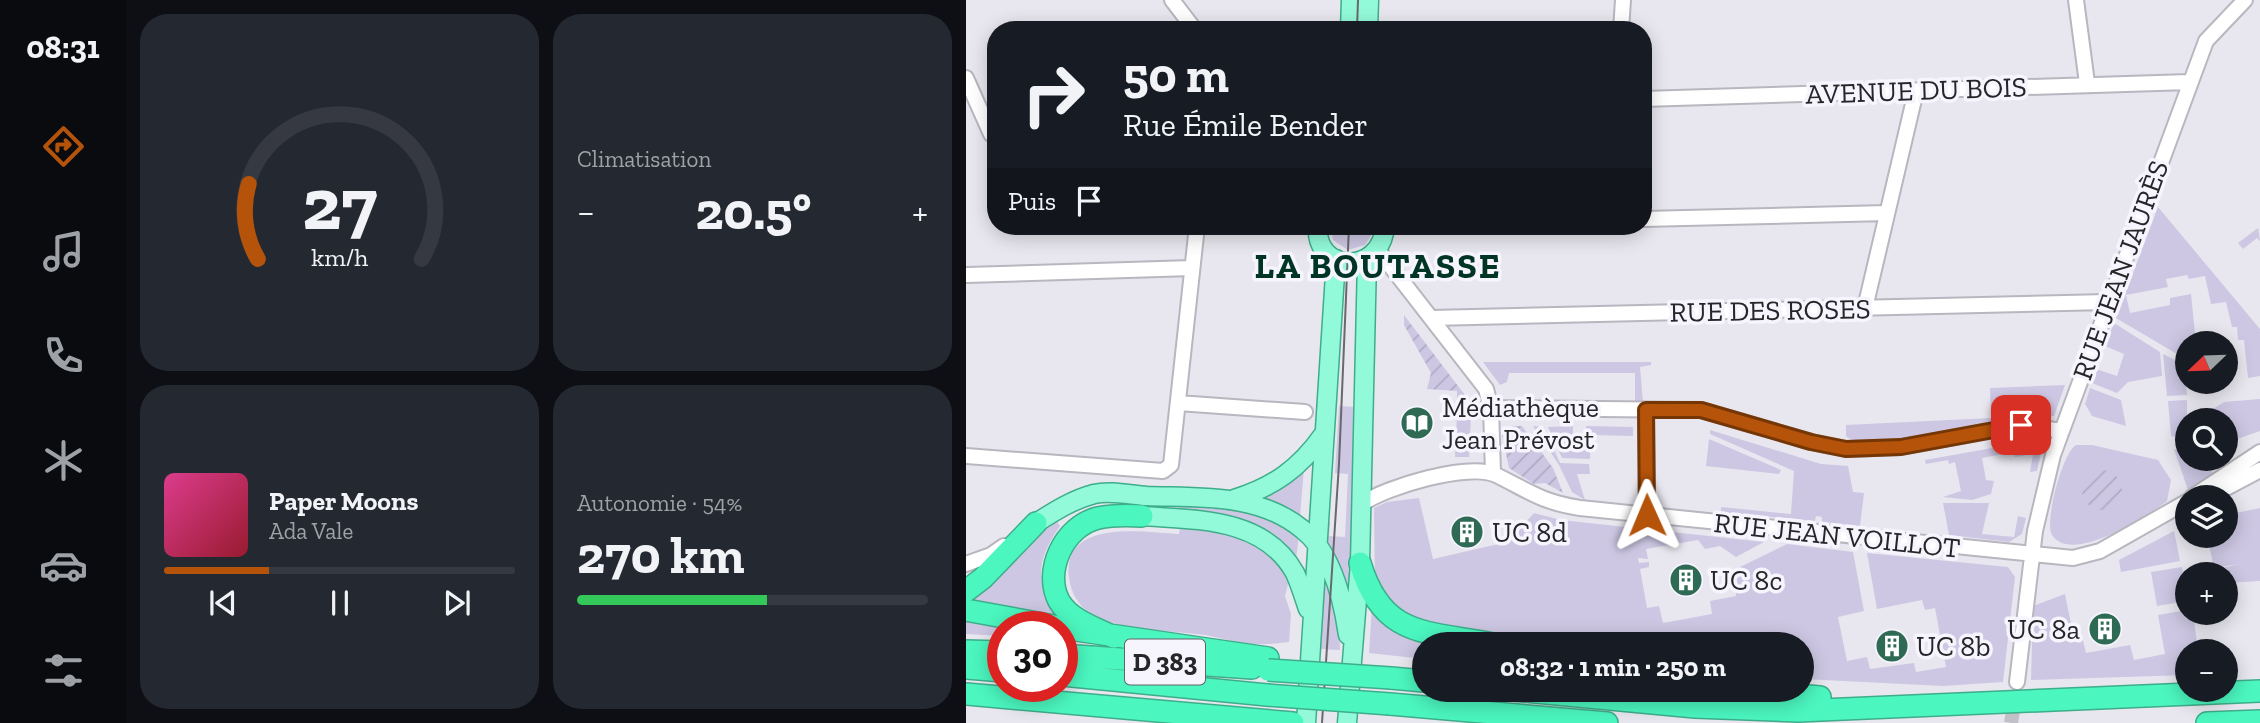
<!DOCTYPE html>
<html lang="fr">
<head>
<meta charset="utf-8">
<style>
  body { margin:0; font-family:"Zilla Slab",serif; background:#242831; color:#f1f3f6; height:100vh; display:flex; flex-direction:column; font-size:26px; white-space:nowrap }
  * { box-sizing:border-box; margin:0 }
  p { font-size:23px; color:#9ea1a6 }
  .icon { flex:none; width:38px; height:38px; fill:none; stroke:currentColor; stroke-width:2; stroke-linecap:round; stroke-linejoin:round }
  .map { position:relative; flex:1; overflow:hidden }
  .side { display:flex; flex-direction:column; gap:14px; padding:14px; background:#0d0f14; width:840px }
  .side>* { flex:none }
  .hud { position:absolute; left:21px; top:21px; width:665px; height:214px; border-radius:28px; box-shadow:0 4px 18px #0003; background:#171b24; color:#f1f3f6; overflow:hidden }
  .needle { width:46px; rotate:247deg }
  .buttons { position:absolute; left:1209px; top:331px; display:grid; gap:14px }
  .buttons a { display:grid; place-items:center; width:63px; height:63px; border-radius:50%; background:#171b24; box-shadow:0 4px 18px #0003; font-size:35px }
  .speed { position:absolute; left:21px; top:611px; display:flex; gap:14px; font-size:35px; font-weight:700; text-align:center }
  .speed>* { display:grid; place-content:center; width:91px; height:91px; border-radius:50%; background:#171b24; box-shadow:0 4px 18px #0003; line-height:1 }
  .speed .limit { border:10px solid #d22; background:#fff; color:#111 }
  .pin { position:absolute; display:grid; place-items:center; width:60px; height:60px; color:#fff; margin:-30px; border-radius:14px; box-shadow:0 4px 10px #0006 }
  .me { position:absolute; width:77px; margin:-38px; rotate:359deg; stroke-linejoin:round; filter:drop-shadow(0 0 5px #0008) }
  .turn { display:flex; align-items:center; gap:24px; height:147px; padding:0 21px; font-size:32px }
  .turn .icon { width:91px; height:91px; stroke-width:2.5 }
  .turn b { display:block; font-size:49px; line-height:60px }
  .then { display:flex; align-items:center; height:66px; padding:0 21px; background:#0003; gap:14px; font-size:26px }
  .big { font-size:52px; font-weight:700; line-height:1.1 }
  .side .tile { flex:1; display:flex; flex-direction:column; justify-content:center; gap:10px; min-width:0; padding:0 24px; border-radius:28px; background:#242831 }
  .side .dial { align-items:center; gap:0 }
  .dial svg { height:182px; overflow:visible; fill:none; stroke:#363941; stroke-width:7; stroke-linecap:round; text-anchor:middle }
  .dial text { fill:#f1f3f6; stroke:none }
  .song { display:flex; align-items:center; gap:21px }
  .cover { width:84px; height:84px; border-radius:10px; background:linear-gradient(135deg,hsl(330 70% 55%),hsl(350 70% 35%)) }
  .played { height:7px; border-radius:4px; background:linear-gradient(90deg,#b45309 30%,#363941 30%) }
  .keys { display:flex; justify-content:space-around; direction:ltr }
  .heat { display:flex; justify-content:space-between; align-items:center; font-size:38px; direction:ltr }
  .charge { height:10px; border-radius:5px; background:linear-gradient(90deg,#34c759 54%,#363941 0) }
  .side .tiles { flex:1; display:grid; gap:14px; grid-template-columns:repeat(2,1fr) }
  .trip { position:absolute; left:446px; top:632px; width:402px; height:70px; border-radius:35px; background:#171b24; box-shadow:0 4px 18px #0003; font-weight:700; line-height:70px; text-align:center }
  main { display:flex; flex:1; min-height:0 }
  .tab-bar { display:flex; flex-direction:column; width:126px; justify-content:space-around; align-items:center; background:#090b0e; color:#9ea1a6 }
  .tab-bar .icon { width:49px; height:49px }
  .tab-bar .active { color:#b45309 }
  .tab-bar b { font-size:32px; color:#f1f3f6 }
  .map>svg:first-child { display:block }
</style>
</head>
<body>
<main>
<nav class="tab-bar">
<b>08:31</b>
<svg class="icon active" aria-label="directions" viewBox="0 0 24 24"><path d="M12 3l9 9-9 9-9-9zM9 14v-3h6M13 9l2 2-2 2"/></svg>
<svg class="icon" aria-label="music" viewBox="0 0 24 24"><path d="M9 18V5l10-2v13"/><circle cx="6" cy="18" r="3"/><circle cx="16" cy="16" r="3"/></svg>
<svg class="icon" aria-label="phone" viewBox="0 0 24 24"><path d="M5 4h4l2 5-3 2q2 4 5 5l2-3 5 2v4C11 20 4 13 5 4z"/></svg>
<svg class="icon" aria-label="climate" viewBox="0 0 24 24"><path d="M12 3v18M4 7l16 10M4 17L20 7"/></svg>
<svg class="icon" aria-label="car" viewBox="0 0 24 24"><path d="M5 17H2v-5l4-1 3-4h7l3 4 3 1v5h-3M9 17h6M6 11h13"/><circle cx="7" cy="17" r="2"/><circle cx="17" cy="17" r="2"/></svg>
<svg class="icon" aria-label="filters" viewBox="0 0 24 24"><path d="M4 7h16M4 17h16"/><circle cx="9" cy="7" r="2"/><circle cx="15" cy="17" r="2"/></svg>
</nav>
<section class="side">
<div class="tiles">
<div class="tile dial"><svg viewBox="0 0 100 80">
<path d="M14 69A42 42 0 1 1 86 69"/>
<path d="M14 69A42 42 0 0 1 10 36" stroke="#b45309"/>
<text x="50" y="56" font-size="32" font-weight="700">27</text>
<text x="50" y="72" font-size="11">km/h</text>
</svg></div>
<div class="tile"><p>Climatisation</p>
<div class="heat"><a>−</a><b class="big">20.5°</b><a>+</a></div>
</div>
<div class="tile">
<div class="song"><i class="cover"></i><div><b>Paper Moons</b><p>Ada Vale</p></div></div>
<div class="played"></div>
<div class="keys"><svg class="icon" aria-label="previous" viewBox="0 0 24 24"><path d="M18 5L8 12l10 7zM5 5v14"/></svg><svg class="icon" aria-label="pause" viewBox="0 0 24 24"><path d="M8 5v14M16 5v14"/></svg><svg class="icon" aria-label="next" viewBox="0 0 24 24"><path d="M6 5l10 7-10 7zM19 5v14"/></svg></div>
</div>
<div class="tile"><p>Autonomie · 54%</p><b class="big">270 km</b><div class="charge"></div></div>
</div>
</section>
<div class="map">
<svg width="1294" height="723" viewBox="0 0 1294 723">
  <defs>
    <pattern id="garden-furrows" width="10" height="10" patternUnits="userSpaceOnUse" patternTransform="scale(1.75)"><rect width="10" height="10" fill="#cdc7e3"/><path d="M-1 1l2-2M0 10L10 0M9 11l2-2" fill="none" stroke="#b0abc3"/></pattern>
  </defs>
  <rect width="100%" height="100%" fill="#e8e7ef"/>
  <path fill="#cdc7e3" d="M 1192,207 L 1294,329 L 1294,376 L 1282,378 L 1278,340 L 1272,340 L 1271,327 L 1266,327 L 1260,302 L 1245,304 L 1239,276 L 1223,279 L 1221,275 L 1200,279 L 1202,287 L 1160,295 L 1164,313 L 1204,305 L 1204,298 L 1225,294 L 1230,343 L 1222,343 L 1221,360 L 1150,318 Z
    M 365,226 L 406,226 L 406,234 L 399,245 L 382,250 L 367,240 Z
    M 1292,228 L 1294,241 L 1291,238 L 1277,249 L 1272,243 Z
    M 1148,323 L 1194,352 L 1196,376 L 1162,382 L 1151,393 L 1126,383 L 1130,369 L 1151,376 L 1158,354 L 1139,346 Z
    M 1197,354 L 1219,365 L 1221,395 L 1201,396 Z
    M 517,362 L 685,362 L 685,365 L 674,367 L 677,402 L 669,402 L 669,373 L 543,373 L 541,382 L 534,385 Z
    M 1099,385 L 1088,416 L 1026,418 L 1026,422 C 1000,427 896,454 880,436 L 880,425 L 1025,418 L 1024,388 Z
    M 1124,388 L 1155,400 L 1160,426 L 1126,416 L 1119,404 Z
    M 1294,399 L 1294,431 L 1260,443 L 1260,420 L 1248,420 L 1247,409 L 1258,402 Z
    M 1221,400 L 1221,439 L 1205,436 L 1202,401 Z
    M 373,406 L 389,407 L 387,608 L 355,536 L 357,521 L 364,522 L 363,536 L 379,537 L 382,474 L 369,473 Z
    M 491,414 L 505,415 L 503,457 L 489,457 Z
    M 567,426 L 578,427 L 594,463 L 623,464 L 624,474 L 611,474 L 619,500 L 606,492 L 593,465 Z
    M 607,426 L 607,446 L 620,446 L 620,426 L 667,427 L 667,436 L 625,435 L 624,459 L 596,458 L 582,427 Z
    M 744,430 L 855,464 L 882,466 L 887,492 L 898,493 L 894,526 L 856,522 L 856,517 L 850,516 L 849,521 L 755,512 L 755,507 L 825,514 L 828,471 L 744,434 Z
    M 743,439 L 815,470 L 813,474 L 740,466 Z
    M 1054,443 L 1077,444 L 1071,471 L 1064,472 L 1067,454 L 1049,457 L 1048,452 L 1016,458 L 1020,480 L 1028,481 L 1025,494 L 1006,500 L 977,497 L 995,491 L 989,462 L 983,464 L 982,460 L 960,464 L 959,460 Z
    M 1110,445 L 1126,445 L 1192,460 L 1205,480 L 1201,501 C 1181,517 1105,565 1086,535 C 1078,521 1097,452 1110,445 Z
    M 1208,449 L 1221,451 L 1222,458 L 1239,459 L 1246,469 L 1246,474 L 1222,490 Z
    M 338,468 L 334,516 L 296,498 Z
    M 453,498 L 467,559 L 541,542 L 568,513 L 595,520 L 798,542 L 770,557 L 754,546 L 739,549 L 732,540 L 680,549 L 682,559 L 672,558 L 673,563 L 683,562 L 683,567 L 674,569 L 681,608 L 693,606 L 697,623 L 746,614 L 744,601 L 770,596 L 768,570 L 821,544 L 887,552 L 898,611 L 872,617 L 881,661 L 901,657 L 904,669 L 948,663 L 950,672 L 980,667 L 969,608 L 959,610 L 956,600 L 911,609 L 901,553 L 1042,567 L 1049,577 L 1037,682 L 977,686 L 837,679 L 836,644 L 561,644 L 441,620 L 409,588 L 408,508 L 421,502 Z
    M 977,503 L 1023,503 L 1016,534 L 1048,537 L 1052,516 L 1060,518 L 1056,534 L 1043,542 L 983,535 Z
    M 213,506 C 267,508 286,505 333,535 L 330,559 C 291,520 267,514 213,510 Z
    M 1294,508 L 1294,581 L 1260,583 L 1260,574 L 1249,574 L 1248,570 L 1273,564 L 1248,568 L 1241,536 L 1260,536 L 1260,515 Z
    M 89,519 L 94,526 C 69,563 70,579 91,617 L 0,602 Z
    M 214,527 C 260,530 297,539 323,580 L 319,596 L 325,614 L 323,642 C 313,643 302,645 291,644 C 274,644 256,638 239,635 C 204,630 155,632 124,613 C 112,606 105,592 103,578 C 95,518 178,532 213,534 Z
    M 1208,531 L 1214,561 L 1155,572 L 1153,560 Z
    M 1216,567 L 1221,601 L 1191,606 L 1185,572 Z
    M 359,574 L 373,622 L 374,650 L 354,649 Z
    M 1099,594 L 1106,629 L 1114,628 L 1120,653 L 1164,645 L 1168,660 L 1199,654 L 1192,615 L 1221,610 L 1227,613 L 1232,651 L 1222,651 L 1221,675 L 1065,680 L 1067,606 Z
    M 406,607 L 492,644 L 458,644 L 458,659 L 403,653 Z
    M 0,615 L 37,626 L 37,636 L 0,634 Z"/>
  <path fill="url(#garden-furrows)" d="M 438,315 L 505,403 L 491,402 L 491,391 L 461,389 L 465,373 L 438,325 Z
    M 546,426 L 556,426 L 587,468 L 597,493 L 579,483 L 568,484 L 543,468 L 536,435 L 546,434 Z
    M1116 490a20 20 0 1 1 40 0a20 20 0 1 1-40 0Z"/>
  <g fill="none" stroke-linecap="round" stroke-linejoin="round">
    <path stroke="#c1c0c7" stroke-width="14" stroke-dasharray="14 7" stroke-linecap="butt" d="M 1045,723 L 1050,693"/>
    <defs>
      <path id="minor" d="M 206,0 L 229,30
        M 1110,0 L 1121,83
        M 655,30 L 657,0
        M 0,78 L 25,134
        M 677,99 L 1223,82
        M 677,219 L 921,213
        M 412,250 L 520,389 L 525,408 L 527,473
        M 0,275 L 226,268
        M 899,308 L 950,91
        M 465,318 L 1142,302
        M 212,403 L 339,412
        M 525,408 L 735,410 L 845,442 L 880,449 L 935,447 L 1055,425 L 1096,431
        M 680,410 L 681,515
        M 0,456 L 197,471 L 205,465 L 231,226
        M 1226,497 L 1294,452
        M 1243,497 L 1294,470
        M 396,504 C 419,487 503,462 530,475 C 563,491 575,502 614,508 L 1107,558 L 1134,551 L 1222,501
        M 0,564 L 25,555 L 38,546
        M 1051,682 L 1069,531 L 1087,455 L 1240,41 L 1279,0"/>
      <path id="major" d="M 384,30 L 385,0
        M 402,30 L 403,0
        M 352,226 C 348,272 415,277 419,226
        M 268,499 C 307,487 333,469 357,435
        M 176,516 C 230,520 298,517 329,573 C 334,584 338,597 342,609
        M 70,523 C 89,511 106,500 128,494 C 144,490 165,495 181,496 C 234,498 292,493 336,529 C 366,552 377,600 382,635
        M 340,723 L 370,259
        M 381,723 L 394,563 L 401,260"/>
      <path id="highway" d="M 394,563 C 416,638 460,631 527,644
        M 0,591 L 17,578 L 70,523
        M 0,610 L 88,626
        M 96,628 L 302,658
        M 148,637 C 129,628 104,620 93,601 C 77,571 98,526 132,518 C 146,515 161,515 176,516
        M 0,651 L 37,652
        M 96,655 L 286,668
        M 0,668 L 37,671
        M 96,675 L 301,695
        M 425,678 L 458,681
        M 548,690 L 729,707 L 832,711 L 1294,691
        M 776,690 L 854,697
        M 0,694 L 327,723
        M 424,704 L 641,723
        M 1241,723 L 1294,721"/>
    </defs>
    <use href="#minor" stroke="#b8b6be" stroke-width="18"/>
    <use href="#major" stroke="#3ead8a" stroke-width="21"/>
    <use href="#highway" stroke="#3ead8a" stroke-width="24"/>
    <use href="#minor" stroke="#fff" stroke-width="14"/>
    <use href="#major" stroke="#93fad9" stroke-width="18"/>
    <use href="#highway" stroke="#4bf6bf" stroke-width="21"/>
    <path stroke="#69686d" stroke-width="2" d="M 391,30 L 392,0
      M 356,723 L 373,464 L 383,226"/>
    <defs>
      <path id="highway-bridge" d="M 302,670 L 425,678
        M 301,695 L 424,704"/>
    </defs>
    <use href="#highway-bridge" stroke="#3ead8a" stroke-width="24" stroke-linecap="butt"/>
    <use href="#highway-bridge" stroke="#4bf6bf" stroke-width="21"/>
  </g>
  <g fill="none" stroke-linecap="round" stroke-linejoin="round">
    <defs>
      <path id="route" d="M 681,515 L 680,410 L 735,410 L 845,442 L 880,449 L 935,447 L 1055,425"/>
    </defs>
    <use href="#route" stroke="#753606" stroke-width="18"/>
    <use href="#route" stroke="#b45309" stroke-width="12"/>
  </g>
  <defs>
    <symbol id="library-disc" viewBox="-11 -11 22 22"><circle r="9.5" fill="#2e6a54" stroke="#f6f4fd"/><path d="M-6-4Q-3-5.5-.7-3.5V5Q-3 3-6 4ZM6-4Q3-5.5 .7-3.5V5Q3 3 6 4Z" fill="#fff"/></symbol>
    <symbol id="building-disc" viewBox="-11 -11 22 22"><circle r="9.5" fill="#2e6a54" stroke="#f6f4fd"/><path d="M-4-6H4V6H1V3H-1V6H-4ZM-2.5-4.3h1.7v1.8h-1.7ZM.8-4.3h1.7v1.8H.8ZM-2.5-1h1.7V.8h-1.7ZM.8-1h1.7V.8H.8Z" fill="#fff"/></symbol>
  </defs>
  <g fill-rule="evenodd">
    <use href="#library-disc" x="432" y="404" width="38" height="38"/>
    <use href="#building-disc" x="482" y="513" width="38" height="38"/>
    <use href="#building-disc" x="701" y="561" width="38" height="38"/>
    <use href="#building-disc" x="1120" y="610" width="38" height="38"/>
    <use href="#building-disc" x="907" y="627" width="38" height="38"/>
  </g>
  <g text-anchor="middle" stroke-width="7" stroke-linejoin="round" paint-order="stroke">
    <rect fill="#f6f4fd" stroke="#646368" stroke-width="2" x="159" y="639.5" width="80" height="45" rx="5"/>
    <g font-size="26" font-weight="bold" fill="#262528">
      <text x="199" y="671">D 383</text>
    </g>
    <g font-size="28" fill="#262528" stroke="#f6f4fd">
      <text transform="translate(950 90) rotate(-2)" y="10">AVENUE DU BOIS</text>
      <text transform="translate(1154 270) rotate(-70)" y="10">RUE JEAN JAURÈS</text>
      <text transform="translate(804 310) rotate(-1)" y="10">RUE DES ROSES</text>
      <text transform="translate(871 535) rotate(6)" y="10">RUE JEAN VOILLOT</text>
    </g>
    <g font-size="28" fill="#262528" stroke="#f6f4fd" text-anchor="start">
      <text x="476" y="417">Médiathèque<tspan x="476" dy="32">Jean Prévost</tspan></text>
      <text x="526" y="542">UC 8d</text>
      <text x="744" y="590">UC 8c</text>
      <text x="1114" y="639" text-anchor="end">UC 8a</text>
      <text x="950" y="656">UC 8b</text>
    </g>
    <g font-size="35" font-weight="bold" letter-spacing="2" fill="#003424" stroke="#f6f4fd">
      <text x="412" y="278">LA BOUTASSE</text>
    </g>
  </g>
</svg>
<div class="buttons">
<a><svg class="needle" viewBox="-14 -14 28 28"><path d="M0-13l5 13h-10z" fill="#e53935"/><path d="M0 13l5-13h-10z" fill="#9ea1a6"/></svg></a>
<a><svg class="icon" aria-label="search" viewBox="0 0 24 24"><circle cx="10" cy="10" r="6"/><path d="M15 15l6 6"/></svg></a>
<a><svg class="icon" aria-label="layers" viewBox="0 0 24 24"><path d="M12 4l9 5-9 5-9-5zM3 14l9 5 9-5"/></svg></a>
<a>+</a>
<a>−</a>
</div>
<div class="speed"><div class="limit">30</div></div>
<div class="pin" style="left:1055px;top:425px;background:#d93025"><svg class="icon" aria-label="arrive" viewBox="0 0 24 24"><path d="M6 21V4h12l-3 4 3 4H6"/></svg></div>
<svg class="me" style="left:681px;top:515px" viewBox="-20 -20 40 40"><path d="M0-17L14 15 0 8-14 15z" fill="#b45309" stroke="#fff" stroke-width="4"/></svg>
<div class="trip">08:32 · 1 min · 250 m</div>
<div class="hud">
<div class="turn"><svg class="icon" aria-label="right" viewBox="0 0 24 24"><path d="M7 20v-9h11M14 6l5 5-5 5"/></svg><div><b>50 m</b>Rue Émile Bender</div></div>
<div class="then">Puis<svg class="icon" aria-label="arrive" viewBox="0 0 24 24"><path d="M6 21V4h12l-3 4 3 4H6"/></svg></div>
</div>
</div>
</main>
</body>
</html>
